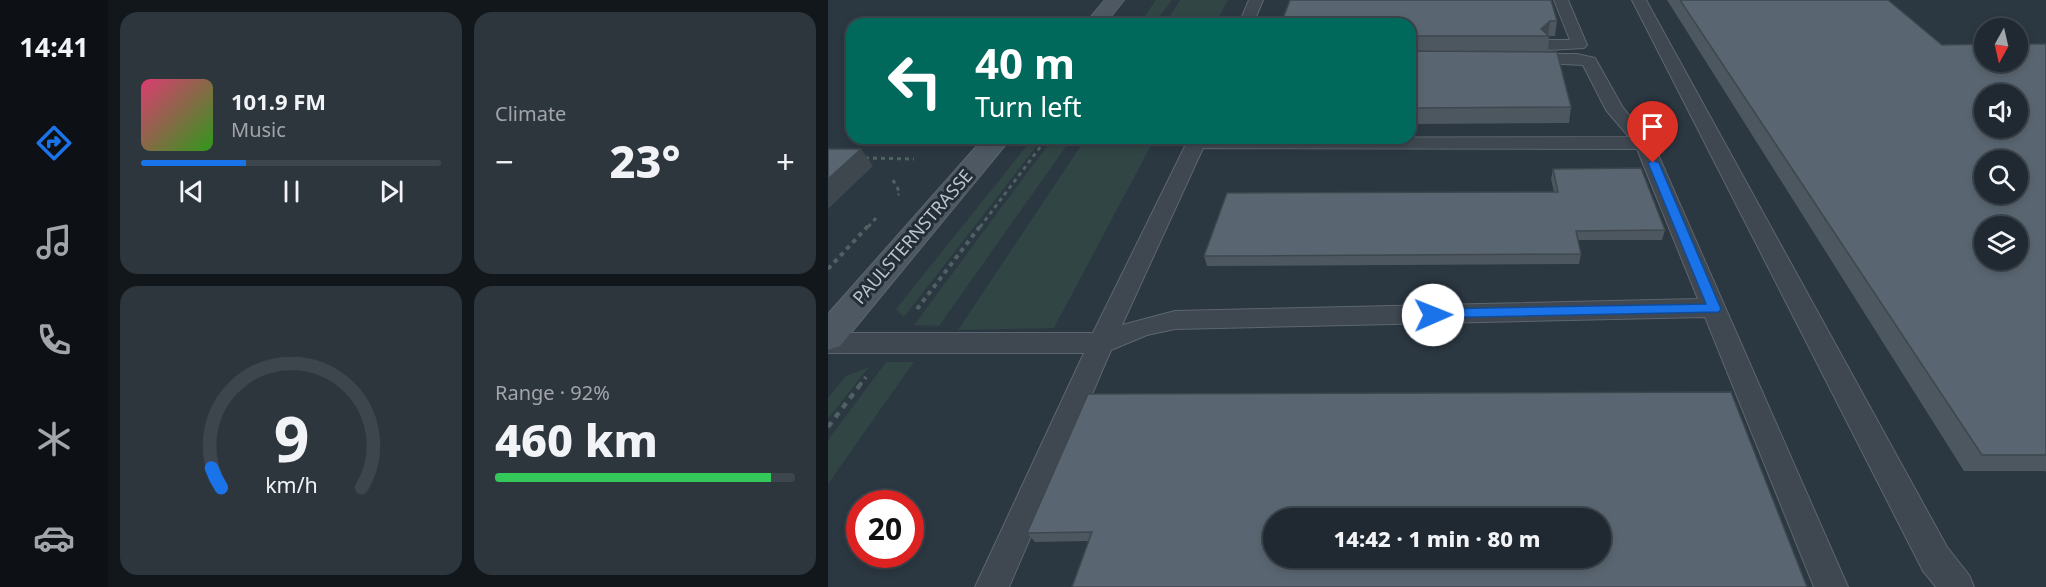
<!DOCTYPE html>
<html lang="en">
<head>
<meta charset="utf-8">
<style>
  body { margin:0; font-family:"Noto Sans",sans-serif; background:#2d353d; color:#f1f3f6; height:100vh; display:flex; flex-direction:column; font-size:22px; white-space:nowrap }
  * { box-sizing:border-box; margin:0 }
  p { font-size:20px; color:#a2a6ab }
  .icon { flex:none; width:33px; height:33px; fill:none; stroke:currentColor; stroke-width:2; stroke-linecap:round; stroke-linejoin:round }
  .map { position:relative; flex:1; overflow:hidden }
  .drawer { display:flex; flex-direction:column; gap:12px; padding:12px; background:#12171b; width:720px }
  .drawer>* { flex:none }
  .banner { position:absolute; left:18px; top:18px; width:570px; height:126px; border-radius:18px; box-shadow:0 3px 9px #0003,0 0 0 2px #3d454d; background:#00695c; color:#fff; overflow:hidden }
  .needle { width:39px; rotate:188deg }
  .tools { position:absolute; left:1146px; top:18px; display:grid; gap:12px }
  .tools a { display:grid; place-items:center; width:54px; height:54px; border-radius:50%; background:#202931; box-shadow:0 3px 9px #0003,0 0 0 2px #3d454d; font-size:30px }
  .speed { position:absolute; left:18px; top:490px; display:flex; gap:12px; font-size:30px; font-weight:700; text-align:center }
  .speed>* { display:grid; place-content:center; width:78px; height:78px; border-radius:50%; background:#202931; box-shadow:0 3px 9px #0003,0 0 0 2px #3d454d; line-height:1 }
  .speed .limit { border:9px solid #d22; background:#fff; color:#111 }
  .pin { position:absolute; display:grid; place-items:center; width:51px; height:51px; color:#fff; margin:-62px -26px; border-radius:50% 50% 50% 0; rotate:-45deg; box-shadow:0 0 6px #0007 }
  .pin .icon { rotate:45deg }
  .me { position:absolute; width:66px; margin:-33px; rotate:89deg; stroke-linejoin:round; filter:drop-shadow(0 0 4px #0008) }
  .turn { display:flex; align-items:center; gap:21px; height:126px; padding:0 30px; font-size:27px }
  .turn .icon { width:78px; height:78px; stroke-width:2.5 }
  .turn b { display:block; font-size:42px; line-height:51px }
  .big { font-size:45px; font-weight:800; line-height:1.1 }
  .drawer .tile { flex:1; display:flex; flex-direction:column; justify-content:center; gap:9px; min-width:0; padding:0 21px; border-radius:18px; background:#2d353d }
  .drawer .dial { align-items:center; gap:0 }
  .dial svg { height:156px; overflow:visible; fill:none; stroke:#3d454d; stroke-width:7; stroke-linecap:round; text-anchor:middle }
  .dial text { fill:#f1f3f6; stroke:none }
  .song { display:flex; align-items:center; gap:18px }
  .cover { width:72px; height:72px; border-radius:9px; background:linear-gradient(135deg,hsl(340 70% 55%),hsl(110 70% 35%)) }
  .played { height:6px; border-radius:3px; background:linear-gradient(90deg,#1a73e8 35%,#3d454d 35%) }
  .keys { display:flex; justify-content:space-around; direction:ltr }
  .heat { display:flex; justify-content:space-between; align-items:center; font-size:33px; direction:ltr }
  .charge { height:9px; border-radius:4px; background:linear-gradient(90deg,#34c759 92%,#3d454d 0) }
  .drawer .tiles { flex:1; display:grid; gap:12px; grid-template-columns:repeat(2,1fr) }
  .trip { position:absolute; left:435px; top:508px; width:348px; height:60px; border-radius:30px; background:#202931; box-shadow:0 3px 9px #0003,0 0 0 2px #3d454d; font-weight:800; line-height:60px; text-align:center }
  main { display:flex; flex:1; min-height:0 }
  .tab-bar { display:flex; flex-direction:column; width:108px; justify-content:space-around; align-items:center; background:#0d1014; color:#a2a6ab }
  .tab-bar .icon { width:42px; height:42px }
  .tab-bar .active { color:#1a73e8 }
  .tab-bar b { font-size:27px; color:#f1f3f6 }
  .map>svg:first-child { display:block }
</style>
</head>
<body>
<main>
<nav class="tab-bar">
<b>14:41</b>
<svg class="icon active" aria-label="directions" viewBox="0 0 24 24"><path d="M12 3l9 9-9 9-9-9zM9 14v-3h6M13 9l2 2-2 2"/></svg>
<svg class="icon" aria-label="music" viewBox="0 0 24 24"><path d="M9 18V5l10-2v13"/><circle cx="6" cy="18" r="3"/><circle cx="16" cy="16" r="3"/></svg>
<svg class="icon" aria-label="phone" viewBox="0 0 24 24"><path d="M5 4h4l2 5-3 2q2 4 5 5l2-3 5 2v4C11 20 4 13 5 4z"/></svg>
<svg class="icon" aria-label="climate" viewBox="0 0 24 24"><path d="M12 3v18M4 7l16 10M4 17L20 7"/></svg>
<svg class="icon" aria-label="car" viewBox="0 0 24 24"><path d="M5 17H2v-5l4-1 3-4h7l3 4 3 1v5h-3M9 17h6M6 11h13"/><circle cx="7" cy="17" r="2"/><circle cx="17" cy="17" r="2"/></svg>
</nav>
<section class="drawer">
<div class="tiles">
<div class="tile">
<div class="song"><i class="cover"></i><div><b>101.9 FM</b><p>Music</p></div></div>
<div class="played"></div>
<div class="keys"><svg class="icon" aria-label="previous" viewBox="0 0 24 24"><path d="M18 5L8 12l10 7zM5 5v14"/></svg><svg class="icon" aria-label="pause" viewBox="0 0 24 24"><path d="M8 5v14M16 5v14"/></svg><svg class="icon" aria-label="next" viewBox="0 0 24 24"><path d="M6 5l10 7-10 7zM19 5v14"/></svg></div>
</div>
<div class="tile"><p>Climate</p>
<div class="heat"><a>−</a><b class="big">23°</b><a>+</a></div>
</div>
<div class="tile dial"><svg viewBox="0 0 100 80">
<path d="M14 69A42 42 0 1 1 86 69"/>
<path d="M14 69A42 42 0 0 1 9 59" stroke="#1a73e8"/>
<text x="50" y="56" font-size="32" font-weight="700">9</text>
<text x="50" y="72" font-size="11">km/h</text>
</svg></div>
<div class="tile"><p>Range · 92%</p><b class="big">460 km</b><div class="charge"></div></div>
</div>
</section>
<div class="map">
<svg width="1218" height="587" viewBox="0 0 1218 587">
  <rect width="100%" height="100%" fill="#2b3741"/>
  <path fill="#304544" d="M 328,0 L 344,0 L 326,24 L 311,24 Z
    M 352,0 L 400,0 L 387,24 L 337,24 Z
    M 205,138 L 215,138 L 76,317 L 68,309 Z
    M 225,138 L 244,138 L 111,326 L 86,325 Z
    M 258,138 L 327,138 L 226,328 L 130,330 Z
    M 58,362 L 86,362 L 0,484 L 0,440 Z
    M 41,367 L 0,419 L 0,398 L 18,376 Z"/>
  <g fill="none" stroke-linecap="round" stroke-linejoin="round">
    <defs>
      <path id="lane" d="M 421,0 L 435,0 L 425,24 L 411,24 Z
        M 726,0 L 740,0 L 759,45 L 756,48 L 721,50 L 713,45 L 721,40 L 742,40 Z
        M 804,0 L 818,0 L 1119,547 L 1141,575 L 1146,587 L 1108,587 L 1095,571 Z
        M 700,54 L 749,54 L 767,58 L 795,108 L 825,143 L 1020,587 L 986,587 L 877,317 L 347,329 L 319,335 L 283,350 L 181,587 L 147,587 L 256,353 L 0,353 L 0,333 L 265,333 L 361,138 L 801,137 L 778,110 L 755,65 L 694,62 L 692,59 ZM 375,148 L 809,149 L 870,299 L 347,311 L 294,325 Z"/>
      <path id="secondary" d="M 277,0 L 296,0 L 277,24 L 257,24 Z
        M 156,138 L 183,138 L 12,346 L 0,350 L 0,314 Z"/>
    </defs>
    <use href="#lane" stroke="#5d666e" stroke-width="2"/>
    <use href="#secondary" stroke="#5d666e" stroke-width="2"/>
    <path stroke="#4f6162" stroke-width="3" stroke-dasharray="4 4" stroke-linecap="butt" d="M 37,158 L 86,159
      M 65,180 L 72,193 L 70,195
      M 40,227 L 50,216
      M 152,227 L 219,138"/>
    <path stroke="#4f6162" stroke-width="4" stroke-dasharray="4.5 4.5" stroke-linecap="butt" d="M 0,269 L 41,225
      M 89,309 L 153,225
      M 31,386 L 38,377"/>
    <path stroke="#4f6162" stroke-width="4.5" stroke-dasharray="6 6" stroke-linecap="butt" d="M 0,427 L 32,385"/>
    <use href="#lane" fill="#3f4851" fill-rule="evenodd"/>
    <use href="#secondary" fill="#4d5863" fill-rule="evenodd"/>
  </g>
  <path fill="#4d5760" d="M 839,0 L 1060,0 L 1114,45 L 1218,44 L 1218,472 L 1217,471 L 1136,471 Z
    M 729,21 L 727,36 L 721,36 L 720,51 L 743,107 L 741,123 L 582,124 L 582,24 Z
    M 725,169 L 837,230 L 834,240 L 750,240 L 753,254 L 751,264 L 379,266 L 376,256 L 726,192 L 723,179 Z
    M 260,394 L 979,587 L 261,541 L 207,542 L 199,533 Z"/>
  <path fill="#3e474e" d="M 722,21 L 720,36 L 713,29 Z
    M 33,149 L 45,166 L 0,209 L 0,179 Z"/>
  <path fill="#596570" stroke="#3e474e" stroke-width="1.5" fill-rule="evenodd" d="M 462,0 L 723,0 L 729,21 L 722,21 L 713,29 L 721,36 L 582,36 L 582,24 L 453,24 Z
    M 852,0 L 1060,0 L 1114,45 L 1156,44 L 1156,62 L 1190,62 L 1190,44 L 1218,44 L 1218,455 L 1154,455 ZM 1156,94 L 1190,94 L 1190,128 L 1156,128 ZM 1156,160 L 1190,160 L 1190,194 L 1156,194 ZM 1156,226 L 1190,226 L 1190,260 L 1156,260 Z
    M 582,51 L 729,52 L 743,107 L 582,108 Z
    M 0,149 L 33,149 L 0,179 Z
    M 813,168 L 837,230 L 748,231 L 753,254 L 376,256 L 399,193 L 730,192 L 725,169 Z
    M 903,392 L 979,587 L 244,587 L 264,532 L 199,533 L 260,394 ZM 446,519 L 772,519 L 772,558 L 446,558 Z"/>
  <path fill="#1a73e8" stroke="#114b97" stroke-width="1.5" d="M 825,160 L 831,163 L 893,309 L 891,312 L 600,318 L 598,315 L 605,309 L 878,304 L 820,163 Z"/>
  <g text-anchor="middle" stroke-width="6" stroke-linejoin="round" paint-order="stroke">
    <g font-size="18" fill="#bcc3cb" stroke="#232d36">
      <text transform="translate(85 237) rotate(-49)" y="6">PAULSTERNSTRASSE</text>
    </g>
  </g>
</svg>
<div class="tools">
<a><svg class="needle" viewBox="-14 -14 28 28"><path d="M0-13l5 13h-10z" fill="#e53935"/><path d="M0 13l5-13h-10z" fill="#a2a6ab"/></svg></a>
<a><svg class="icon" aria-label="sound" viewBox="0 0 24 24"><path d="M4 9h4l5-4v14l-5-4H4zM17 9q2 3 0 6"/></svg></a>
<a><svg class="icon" aria-label="search" viewBox="0 0 24 24"><circle cx="10" cy="10" r="6"/><path d="M15 15l6 6"/></svg></a>
<a><svg class="icon" aria-label="layers" viewBox="0 0 24 24"><path d="M12 4l9 5-9 5-9-5zM3 14l9 5 9-5"/></svg></a>
</div>
<div class="speed"><div class="limit">20</div></div>
<div class="pin" style="left:825px;top:163px;background:#d93025"><svg class="icon" aria-label="arrive" viewBox="0 0 24 24"><path d="M6 21V4h12l-3 4 3 4H6"/></svg></div>
<svg class="me" style="left:605px;top:315px" viewBox="-20 -20 40 40"><circle r="19" fill="#fff"/><path d="M0-13L10 11 0 6-10 11z" fill="#1a73e8"/></svg>
<div class="trip">14:42 · 1 min · 80 m</div>
<div class="banner">
<div class="turn"><svg class="icon" aria-label="left" viewBox="0 0 24 24"><path d="M17 20v-9H6M10 6l-5 5 5 5"/></svg><div><b>40 m</b>Turn left</div></div>
</div>
</div>
</main>
</body>
</html>
